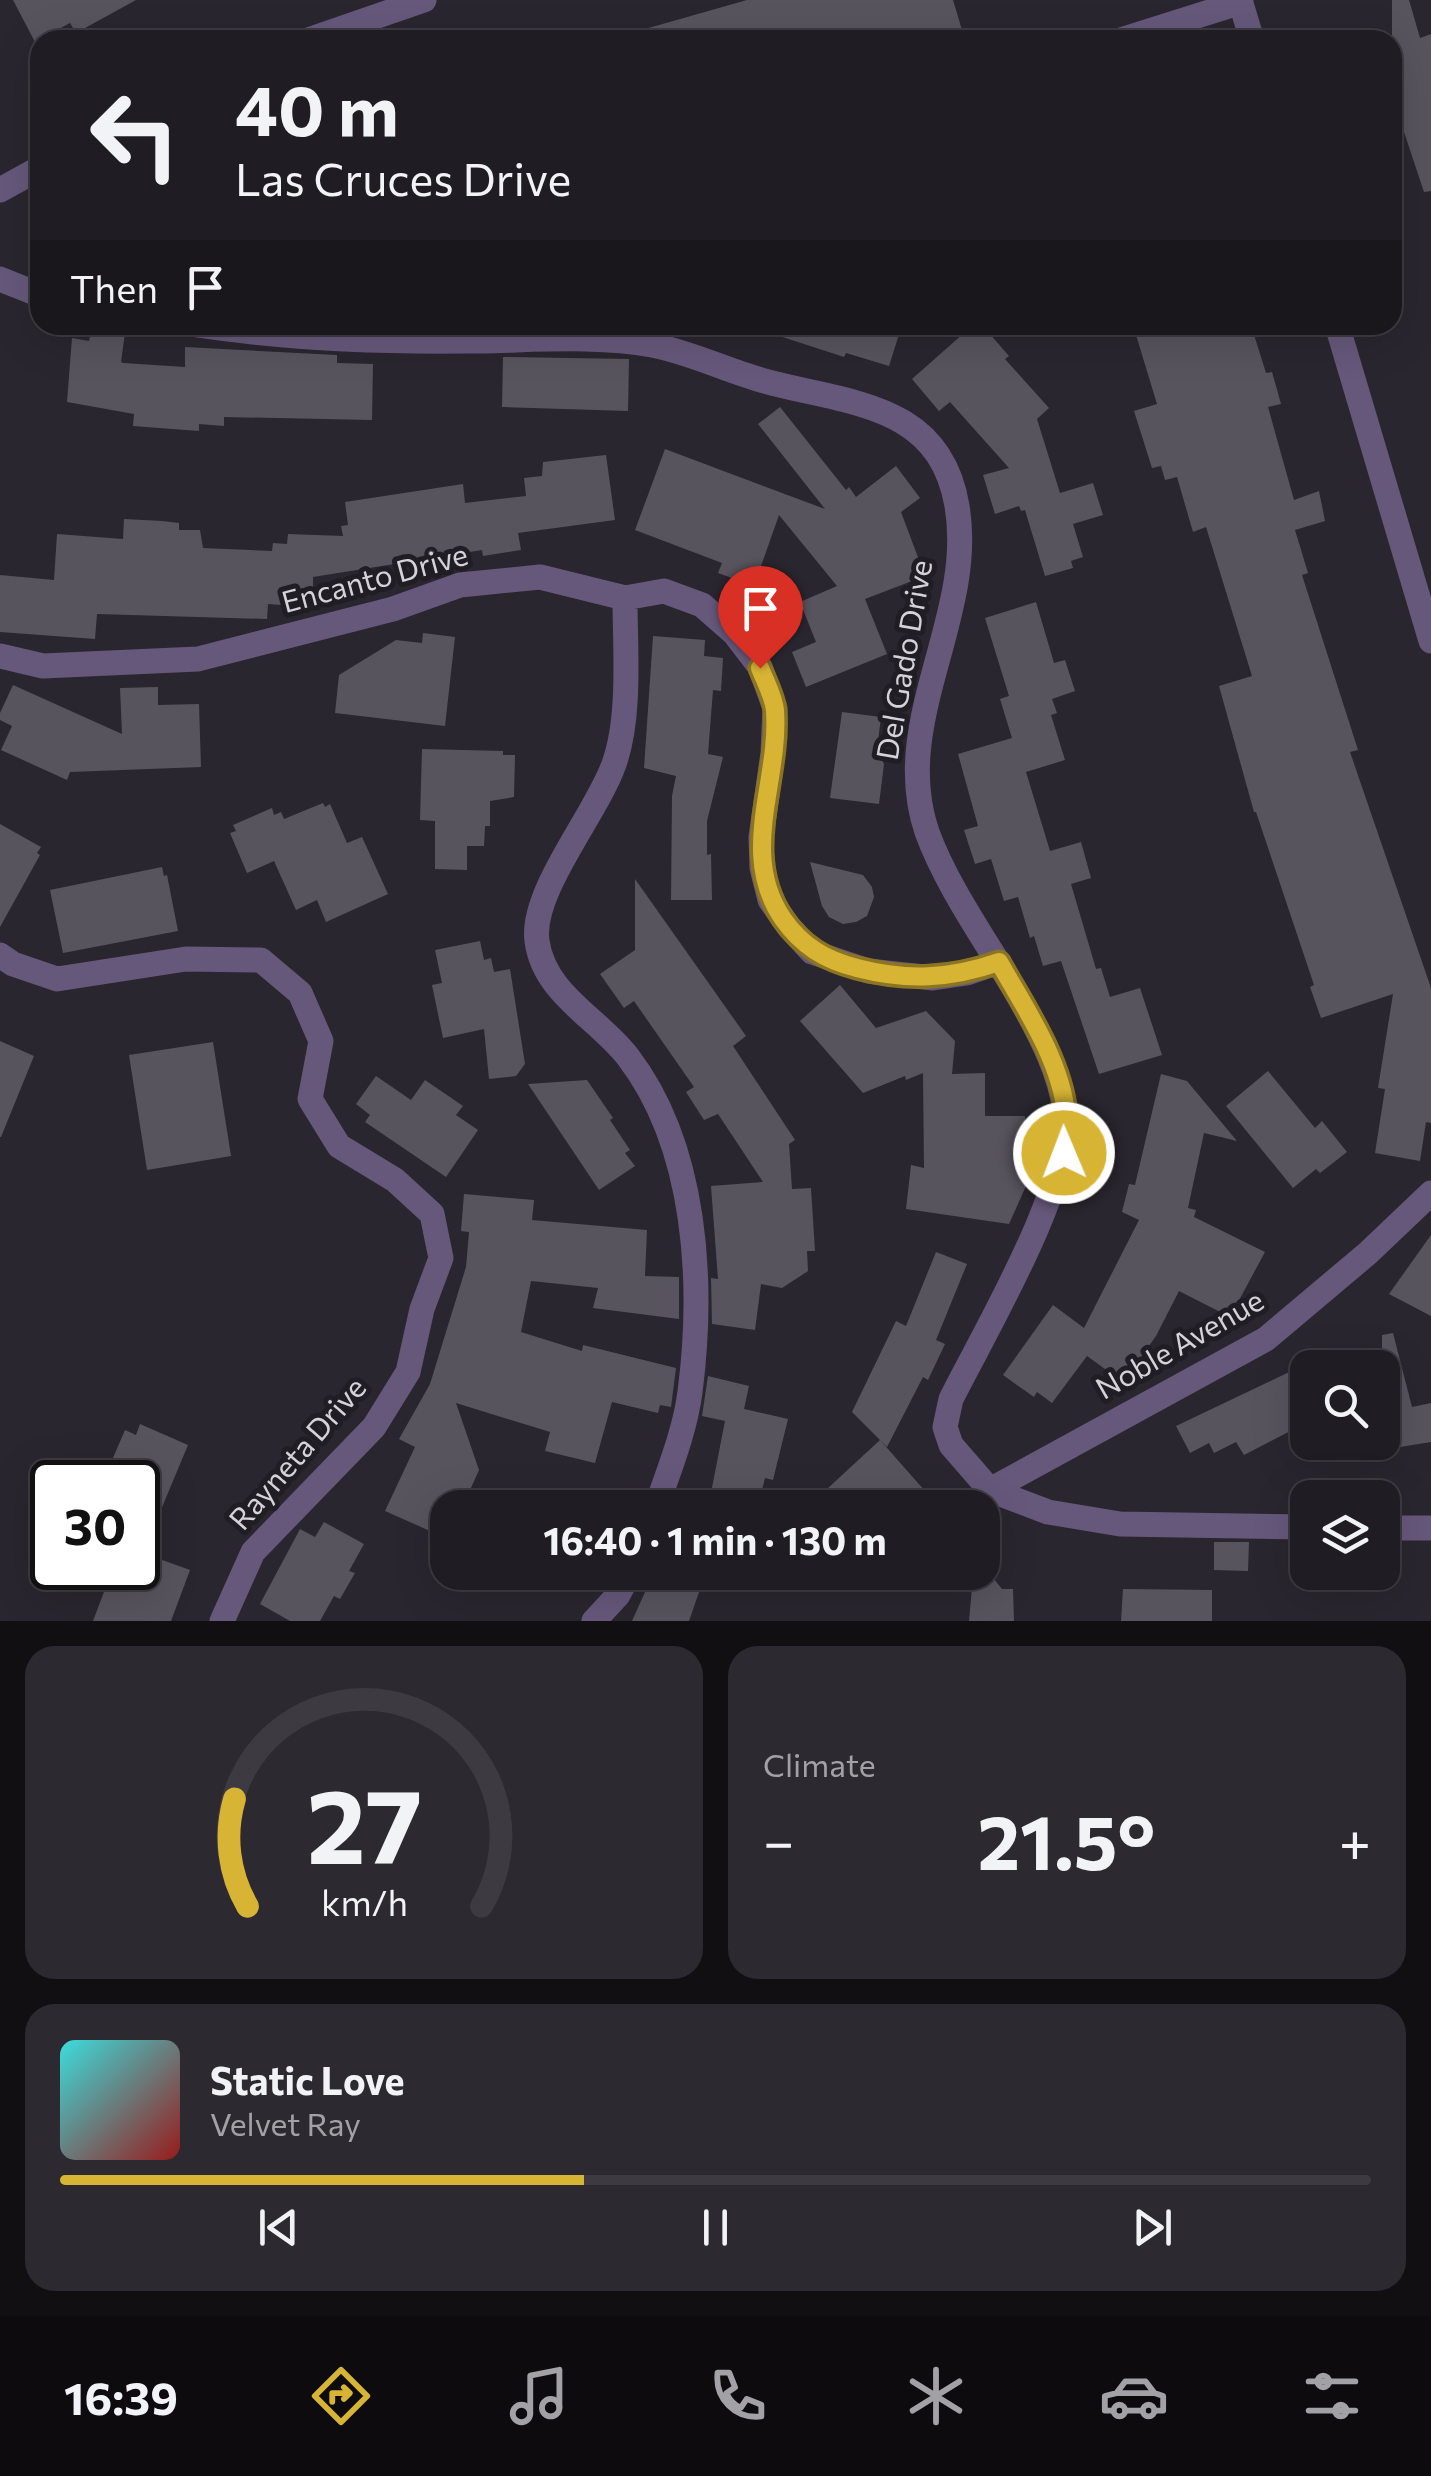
<!DOCTYPE html>
<html lang="en">
<head>
<meta charset="utf-8">
<style>
  body { margin:0; font-family:Commissioner,sans-serif; background:#2d2930; color:#f1f3f6; height:100vh; display:flex; flex-direction:column; font-size:38px; white-space:nowrap }
  * { box-sizing:border-box; margin:0 }
  p { font-size:32px; color:#a2a1a6 }
  .icon { flex:none; width:55px; height:55px; fill:none; stroke:currentColor; stroke-width:2; stroke-linecap:round; stroke-linejoin:round }
  .map { position:relative; height:1621px; overflow:hidden }
  .sheet { display:flex; flex-direction:column; gap:25px; padding:25px; background:#120f13; flex:1 }
  .sheet>* { flex:none }
  .guide { position:absolute; left:30px; top:30px; width:1372px; height:305px; border-radius:30px; box-shadow:0 10px 40px #0002,0 0 0 2px #3d3a41; background:#201c23; color:#f1f3f6; overflow:hidden }
  .buttons { position:absolute; left:1290px; top:1350px; display:grid; gap:20px }
  .buttons a { display:grid; place-items:center; width:110px; height:110px; border-radius:20px; background:#201c23; box-shadow:0 10px 40px #0002,0 0 0 2px #3d3a41; font-size:50px }
  .speed { position:absolute; left:30px; top:1460px; display:flex; gap:20px; font-size:50px; font-weight:700; text-align:center }
  .speed>* { display:grid; place-content:center; width:130px; height:130px; border-radius:50%; background:#201c23; box-shadow:0 10px 40px #0002,0 0 0 2px #3d3a41; line-height:1 }
  .speed .limit { border:5px solid #111; border-radius:15px; background:#fff; color:#111 }
  .pin { position:absolute; display:grid; place-items:center; width:85px; height:85px; color:#fff; margin:-102px -42px; border-radius:50% 50% 50% 0; rotate:-45deg; box-shadow:0 0 10px #0007 }
  .pin .icon { rotate:45deg }
  .me { position:absolute; width:110px; margin:-55px; rotate:359deg; stroke-linejoin:round; filter:drop-shadow(0 0 8px #0008) }
  .turn { display:flex; align-items:center; gap:35px; height:210px; padding:0 40px; font-size:45px }
  .turn .icon { width:130px; height:130px; stroke-width:2.5 }
  .turn b { display:block; font-size:70px; line-height:85px }
  .then { display:flex; align-items:center; height:95px; padding:0 40px; background:#0003; gap:20px; font-size:38px }
  .big { font-size:75px; font-weight:700; line-height:1.1 }
  .sheet .tile { flex:1; display:flex; flex-direction:column; justify-content:center; gap:15px; min-width:0; padding:0 35px; border-radius:30px; background:#2d2930 }
  .sheet .dial { align-items:center; gap:0 }
  .dial svg { height:260px; overflow:visible; fill:none; stroke:#3d3a41; stroke-width:7; stroke-linecap:round; text-anchor:middle }
  .dial text { fill:#f1f3f6; stroke:none }
  .song { display:flex; align-items:center; gap:30px }
  .cover { width:120px; height:120px; border-radius:15px; background:linear-gradient(135deg,hsl(180 70% 55%),hsl(0 70% 35%)) }
  .played { height:10px; border-radius:5px; background:linear-gradient(90deg,#d7b434 40%,#3d3a41 40%) }
  .keys { display:flex; justify-content:space-around; direction:ltr }
  .heat { display:flex; justify-content:space-between; align-items:center; font-size:55px; direction:ltr }
  .sheet .tiles { flex:1; display:grid; gap:25px; grid-template-columns:1fr 1fr }
  .tile:last-child { grid-column:span 2 }
  .trip { position:absolute; left:430px; top:1490px; width:570px; height:100px; border-radius:30px; background:#201c23; box-shadow:0 10px 40px #0002,0 0 0 2px #3d3a41; font-weight:700; line-height:100px; text-align:center }
  .dock { display:flex; height:160px; justify-content:space-around; align-items:center; background:#0d0b0e; color:#a2a1a6 }
  .dock .icon { width:70px; height:70px }
  .dock .active { color:#d7b434 }
  .dock b { font-size:45px; color:#f1f3f6 }
  .map>svg:first-child { display:block }
</style>
</head>
<body>
<div class="map">
<svg width="1431" height="1621" viewBox="0 0 1431 1621">
  <rect width="100%" height="100%" fill="#2a262f"/>
  <path fill="#58545e" d="M 13,0 L 136,0 L 76,33 L 70,23 L 35,42 Z
    M 747,0 L 953,0 L 965,40 L 639,40 L 638,31 Z
    M 1392,0 L 1409,0 L 1420,38 L 1431,34 L 1431,191 L 1424,192 L 1392,96 Z
    M 765,325 L 902,325 L 889,366 L 846,353 L 844,357 L 764,331 Z
    M 973,325 L 982,325 L 1009,356 L 1005,359 L 1049,408 L 1037,419 L 1060,493 L 1093,483 L 1103,515 L 1073,524 L 1083,557 L 1071,561 L 1073,568 L 1045,576 L 1025,510 L 1021,511 L 1019,506 L 995,514 L 983,475 L 1009,468 L 950,402 L 939,411 L 912,379 Z
    M 1133,325 L 1251,325 L 1266,373 L 1272,372 L 1281,404 L 1268,407 L 1294,500 L 1319,491 L 1325,521 L 1295,530 L 1308,573 L 1302,575 L 1358,750 L 1350,752 L 1431,988 L 1431,1123 L 1426,1122 L 1420,1161 L 1375,1153 L 1385,1089 L 1378,1088 L 1393,994 L 1321,1018 L 1310,987 L 1314,985 L 1256,812 L 1254,812 L 1219,686 L 1252,676 L 1206,527 L 1193,532 L 1177,477 L 1165,480 L 1161,466 L 1152,468 L 1134,411 L 1157,404 Z
    M 92,328 L 125,333 L 121,362 L 123,363 L 185,367 L 185,347 L 337,355 L 337,363 L 373,364 L 372,420 L 224,417 L 224,426 L 199,424 L 199,431 L 133,426 L 134,414 L 67,402 L 72,338 L 89,341 Z
    M 503,357 L 629,359 L 628,411 L 502,407 Z
    M 780,407 L 846,490 L 849,487 L 856,497 L 896,466 L 920,498 L 901,512 L 925,576 L 865,599 L 887,654 L 806,687 L 792,652 L 816,642 L 800,602 L 837,586 L 779,515 L 754,586 L 718,573 L 722,563 L 635,530 L 665,449 L 825,509 L 758,424 Z
    M 606,455 L 615,520 L 518,533 L 521,550 L 483,556 L 482,550 L 313,577 L 313,594 L 282,595 L 282,605 L 268,604 L 267,619 L 97,614 L 95,639 L 0,632 L 0,575 L 54,580 L 57,534 L 123,539 L 124,519 L 162,521 L 179,523 L 179,530 L 200,530 L 203,548 L 272,551 L 273,543 L 287,544 L 288,534 L 343,536 L 341,526 L 348,525 L 345,502 L 463,484 L 465,503 L 526,496 L 524,478 L 542,476 L 543,462 Z
    M 1036,602 L 1054,663 L 1065,660 L 1075,691 L 1052,699 L 1057,713 L 1051,715 L 1065,760 L 1026,772 L 1050,851 L 1081,842 L 1091,878 L 1071,884 L 1096,969 L 1101,968 L 1110,997 L 1140,988 L 1162,1055 L 1099,1074 L 1061,961 L 1043,966 L 1034,936 L 1030,938 L 1018,897 L 1004,901 L 991,859 L 975,864 L 964,830 L 978,826 L 958,754 L 1012,738 L 1000,699 L 1009,696 L 985,618 Z
    M 423,633 L 455,637 L 445,726 L 335,713 L 339,675 L 396,640 L 422,643 Z
    M 653,636 L 705,640 L 704,656 L 723,658 L 721,691 L 713,690 L 708,754 L 723,757 L 707,821 L 707,855 L 711,854 L 712,900 L 671,900 L 672,796 L 676,776 L 644,768 Z
    M 13,685 L 122,734 L 120,688 L 158,687 L 158,705 L 199,704 L 201,767 L 70,772 L 67,780 L 1,750 L 12,726 L 0,720 L 0,713 Z
    M 842,712 L 881,717 L 877,749 L 884,764 L 879,804 L 830,798 Z
    M 422,749 L 503,751 L 503,755 L 515,755 L 514,797 L 490,801 L 490,826 L 485,826 L 484,846 L 467,846 L 467,870 L 435,869 L 435,821 L 420,820 Z
    M 323,803 L 325,807 L 330,804 L 347,843 L 362,837 L 388,894 L 326,922 L 317,900 L 296,910 L 274,861 L 247,873 L 230,833 L 236,831 L 233,825 L 272,808 L 274,815 L 281,812 L 284,819 Z
    M 0,824 L 41,847 L 37,853 L 40,855 L 0,927 Z
    M 810,862 L 863,875 L 872,887 L 874,897 L 867,916 L 856,922 L 843,924 L 829,917 L 822,906 Z
    M 162,867 L 164,876 L 167,875 L 178,931 L 63,953 L 50,890 Z
    M 635,879 L 746,1036 L 733,1046 L 795,1140 L 789,1144 L 792,1189 L 811,1188 L 815,1251 L 807,1251 L 808,1271 L 782,1288 L 761,1284 L 755,1330 L 712,1324 L 711,1278 L 718,1279 L 711,1186 L 763,1182 L 718,1114 L 704,1120 L 686,1092 L 694,1087 L 634,1001 L 624,1008 L 600,974 L 635,950 Z
    M 480,941 L 484,960 L 491,958 L 494,972 L 510,969 L 525,1064 L 516,1076 L 489,1079 L 484,1029 L 443,1038 L 432,985 L 442,983 L 435,950 Z
    M 840,985 L 876,1028 L 926,1011 L 955,1041 L 952,1074 L 985,1073 L 985,1116 L 1025,1116 L 1026,1186 L 1009,1224 L 906,1209 L 911,1165 L 924,1168 L 923,1073 L 906,1080 L 905,1076 L 863,1093 L 800,1021 Z
    M 0,1041 L 34,1056 L 1,1137 L 0,1137 Z
    M 213,1042 L 231,1156 L 147,1170 L 129,1055 Z
    M 1268,1071 L 1315,1128 L 1322,1121 L 1347,1152 L 1320,1173 L 1316,1169 L 1293,1188 L 1226,1106 Z
    M 1161,1074 L 1187,1081 L 1237,1141 L 1204,1133 L 1188,1208 L 1196,1210 L 1194,1217 L 1265,1252 L 1230,1317 L 1179,1291 L 1156,1336 L 1123,1382 L 1087,1356 L 1052,1403 L 1037,1392 L 1034,1397 L 1003,1375 L 1053,1305 L 1084,1328 L 1139,1220 L 1122,1212 L 1129,1184 L 1135,1185 Z
    M 376,1076 L 411,1100 L 425,1080 L 463,1106 L 456,1115 L 478,1130 L 446,1177 L 365,1122 L 370,1115 L 356,1104 Z
    M 587,1080 L 613,1118 L 610,1120 L 630,1150 L 625,1153 L 635,1166 L 599,1190 L 528,1084 Z
    M 464,1194 L 534,1200 L 532,1220 L 647,1230 L 645,1276 L 679,1277 L 679,1319 L 593,1308 L 598,1288 L 531,1281 L 521,1332 L 582,1351 L 583,1345 L 676,1368 L 671,1407 L 660,1405 L 658,1413 L 612,1402 L 595,1463 L 545,1451 L 550,1432 L 456,1403 L 479,1470 L 462,1508 L 448,1508 L 448,1539 L 385,1511 L 415,1447 L 399,1439 L 430,1384 L 466,1267 L 469,1232 L 461,1231 Z
    M 1431,1235 L 1431,1316 L 1389,1294 Z
    M 936,1252 L 967,1264 L 936,1340 L 945,1344 L 928,1380 L 923,1377 L 887,1447 L 852,1412 L 896,1321 L 906,1326 Z
    M 1393,1333 L 1412,1407 L 1431,1403 L 1431,1442 L 1382,1450 L 1382,1335 Z
    M 1308,1363 L 1308,1422 L 1244,1455 L 1236,1442 L 1214,1453 L 1209,1443 L 1190,1453 L 1176,1426 Z
    M 708,1376 L 749,1386 L 744,1409 L 788,1419 L 773,1480 L 765,1478 L 760,1498 L 747,1495 L 744,1508 L 708,1508 L 725,1421 L 702,1416 Z
    M 140,1424 L 188,1445 L 143,1553 L 190,1570 L 171,1621 L 93,1621 L 113,1568 L 138,1568 L 138,1482 L 127,1482 L 106,1474 L 125,1430 L 136,1435 Z
    M 880,1440 L 940,1508 L 844,1508 L 827,1489 Z
    M 324,1522 L 364,1544 L 349,1571 L 355,1573 L 340,1599 L 334,1596 L 320,1621 L 290,1621 L 260,1604 L 300,1529 L 315,1537 Z
    M 1214,1542 L 1249,1542 L 1248,1571 L 1214,1570 Z
    M 654,1572 L 706,1572 L 689,1621 L 632,1621 Z
    M 994,1579 L 1002,1589 L 1013,1589 L 1014,1621 L 969,1621 L 972,1588 L 981,1589 Z
    M 1123,1589 L 1212,1590 L 1212,1621 L 1121,1621 Z"/>
  <g fill="none" stroke-linecap="round" stroke-linejoin="round">
    <path stroke="#66587b" stroke-width="25" d="M 1240,0 L 1252,40
      M 308,40 L 424,0
      M 1121,40 L 1241,2
      M 0,190 L 40,168
      M 0,279 L 40,295
      M 197,325 C 284,338 377,342 465,341 C 526,341 592,334 652,345 C 694,353 731,373 772,383 C 853,404 940,405 957,506 C 976,617 889,722 927,832 C 948,890 992,949 1023,1004 C 1041,1036 1060,1073 1065,1111 C 1075,1180 984,1333 951,1399 L 945,1427 L 951,1445 L 990,1490 L 1048,1512 L 1120,1524 L 1308,1527
      M 1337,325 L 1431,641
      M 625,598 C 625,648 631,717 614,764 C 596,815 530,892 537,941 C 544,994 598,1018 628,1057 C 697,1147 704,1283 690,1392 C 685,1431 669,1470 656,1508
      M 0,656 L 43,666 L 198,659 L 393,609 L 460,585 L 540,577 L 625,598 L 664,591 L 702,605 L 734,633 L 760,667 L 775,708 L 773,753 L 761,837 L 762,868 L 770,900 L 789,927 L 812,952 L 868,971 L 933,978 L 967,973 L 999,962
      M 0,955 L 13,964 L 57,979 L 186,959 L 261,960 L 300,993 L 321,1041 L 310,1099 L 339,1146 L 395,1180 L 432,1214 L 441,1258 L 422,1309 L 408,1372 L 374,1427 L 253,1552 L 222,1621
      M 990,1490 L 1266,1339 L 1368,1253 L 1431,1193
      M 1382,1528 L 1431,1528
      M 594,1621 L 618,1595 L 630,1572"/>
  </g>
  <g fill="none" stroke-linecap="round" stroke-linejoin="round">
    <defs>
      <path id="route" d="M 760,668 C 765,681 774,697 775,711 C 780,782 738,853 783,919 C 802,946 825,960 857,968 C 907,981 950,979 999,962 C 1025,1008 1060,1059 1066,1113 C 1067,1126 1065,1140 1064,1153"/>
    </defs>
    <use href="#route" stroke="#8c7522" stroke-width="25"/>
    <use href="#route" stroke="#d7b434" stroke-width="18"/>
  </g>
  <g text-anchor="middle" stroke-width="10" stroke-linejoin="round" paint-order="stroke">
    <g font-size="30" fill="#d5d3d9" stroke="#201d25">
      <text transform="translate(375 579) rotate(-15)" y="10">Encanto Drive</text>
      <text transform="translate(905 660) rotate(-80)" y="10">Del Gado Drive</text>
      <text transform="translate(1180 1345) rotate(-30)" y="10">Noble Avenue</text>
      <text transform="translate(298 1454) rotate(-49)" y="10">Rayneta Drive</text>
    </g>
  </g>
</svg>
<div class="buttons">
<a><svg class="icon" aria-label="search" viewBox="0 0 24 24"><circle cx="10" cy="10" r="6"/><path d="M15 15l6 6"/></svg></a>
<a><svg class="icon" aria-label="layers" viewBox="0 0 24 24"><path d="M12 4l9 5-9 5-9-5zM3 14l9 5 9-5"/></svg></a>
</div>
<div class="speed"><div class="limit">30</div></div>
<div class="pin" style="left:760px;top:668px;background:#d93025"><svg class="icon" aria-label="arrive" viewBox="0 0 24 24"><path d="M6 21V4h12l-3 4 3 4H6"/></svg></div>
<svg class="me" style="left:1064px;top:1153px" viewBox="-20 -20 40 40"><circle r="17" fill="#d7b434" stroke="#fff" stroke-width="3"/><path d="M0-11L8 9 0 5-8 9z" fill="#fff"/></svg>
<div class="trip">16:40 · 1 min · 130 m</div>
<div class="guide">
<div class="turn"><svg class="icon" aria-label="left" viewBox="0 0 24 24"><path d="M17 20v-9H6M10 6l-5 5 5 5"/></svg><div><b>40 m</b>Las Cruces Drive</div></div>
<div class="then">Then<svg class="icon" aria-label="arrive" viewBox="0 0 24 24"><path d="M6 21V4h12l-3 4 3 4H6"/></svg></div>
</div>
</div>
<section class="sheet">
<div class="tiles">
<div class="tile dial"><svg viewBox="0 0 100 80">
<path d="M14 69A42 42 0 1 1 86 69"/>
<path d="M14 69A42 42 0 0 1 10 36" stroke="#d7b434"/>
<text x="50" y="56" font-size="32" font-weight="700">27</text>
<text x="50" y="72" font-size="11">km/h</text>
</svg></div>
<div class="tile"><p>Climate</p>
<div class="heat"><a>−</a><b class="big">21.5°</b><a>+</a></div>
</div>
<div class="tile">
<div class="song"><i class="cover"></i><div><b>Static Love</b><p>Velvet Ray</p></div></div>
<div class="played"></div>
<div class="keys"><svg class="icon" aria-label="previous" viewBox="0 0 24 24"><path d="M18 5L8 12l10 7zM5 5v14"/></svg><svg class="icon" aria-label="pause" viewBox="0 0 24 24"><path d="M8 5v14M16 5v14"/></svg><svg class="icon" aria-label="next" viewBox="0 0 24 24"><path d="M6 5l10 7-10 7zM19 5v14"/></svg></div>
</div>
</div>
</section>
<nav class="dock">
<b>16:39</b>
<svg class="icon active" aria-label="directions" viewBox="0 0 24 24"><path d="M12 3l9 9-9 9-9-9zM9 14v-3h6M13 9l2 2-2 2"/></svg>
<svg class="icon" aria-label="music" viewBox="0 0 24 24"><path d="M9 18V5l10-2v13"/><circle cx="6" cy="18" r="3"/><circle cx="16" cy="16" r="3"/></svg>
<svg class="icon" aria-label="phone" viewBox="0 0 24 24"><path d="M5 4h4l2 5-3 2q2 4 5 5l2-3 5 2v4C11 20 4 13 5 4z"/></svg>
<svg class="icon" aria-label="climate" viewBox="0 0 24 24"><path d="M12 3v18M4 7l16 10M4 17L20 7"/></svg>
<svg class="icon" aria-label="car" viewBox="0 0 24 24"><path d="M5 17H2v-5l4-1 3-4h7l3 4 3 1v5h-3M9 17h6M6 11h13"/><circle cx="7" cy="17" r="2"/><circle cx="17" cy="17" r="2"/></svg>
<svg class="icon" aria-label="filters" viewBox="0 0 24 24"><path d="M4 7h16M4 17h16"/><circle cx="9" cy="7" r="2"/><circle cx="15" cy="17" r="2"/></svg>
</nav>
</body>
</html>
